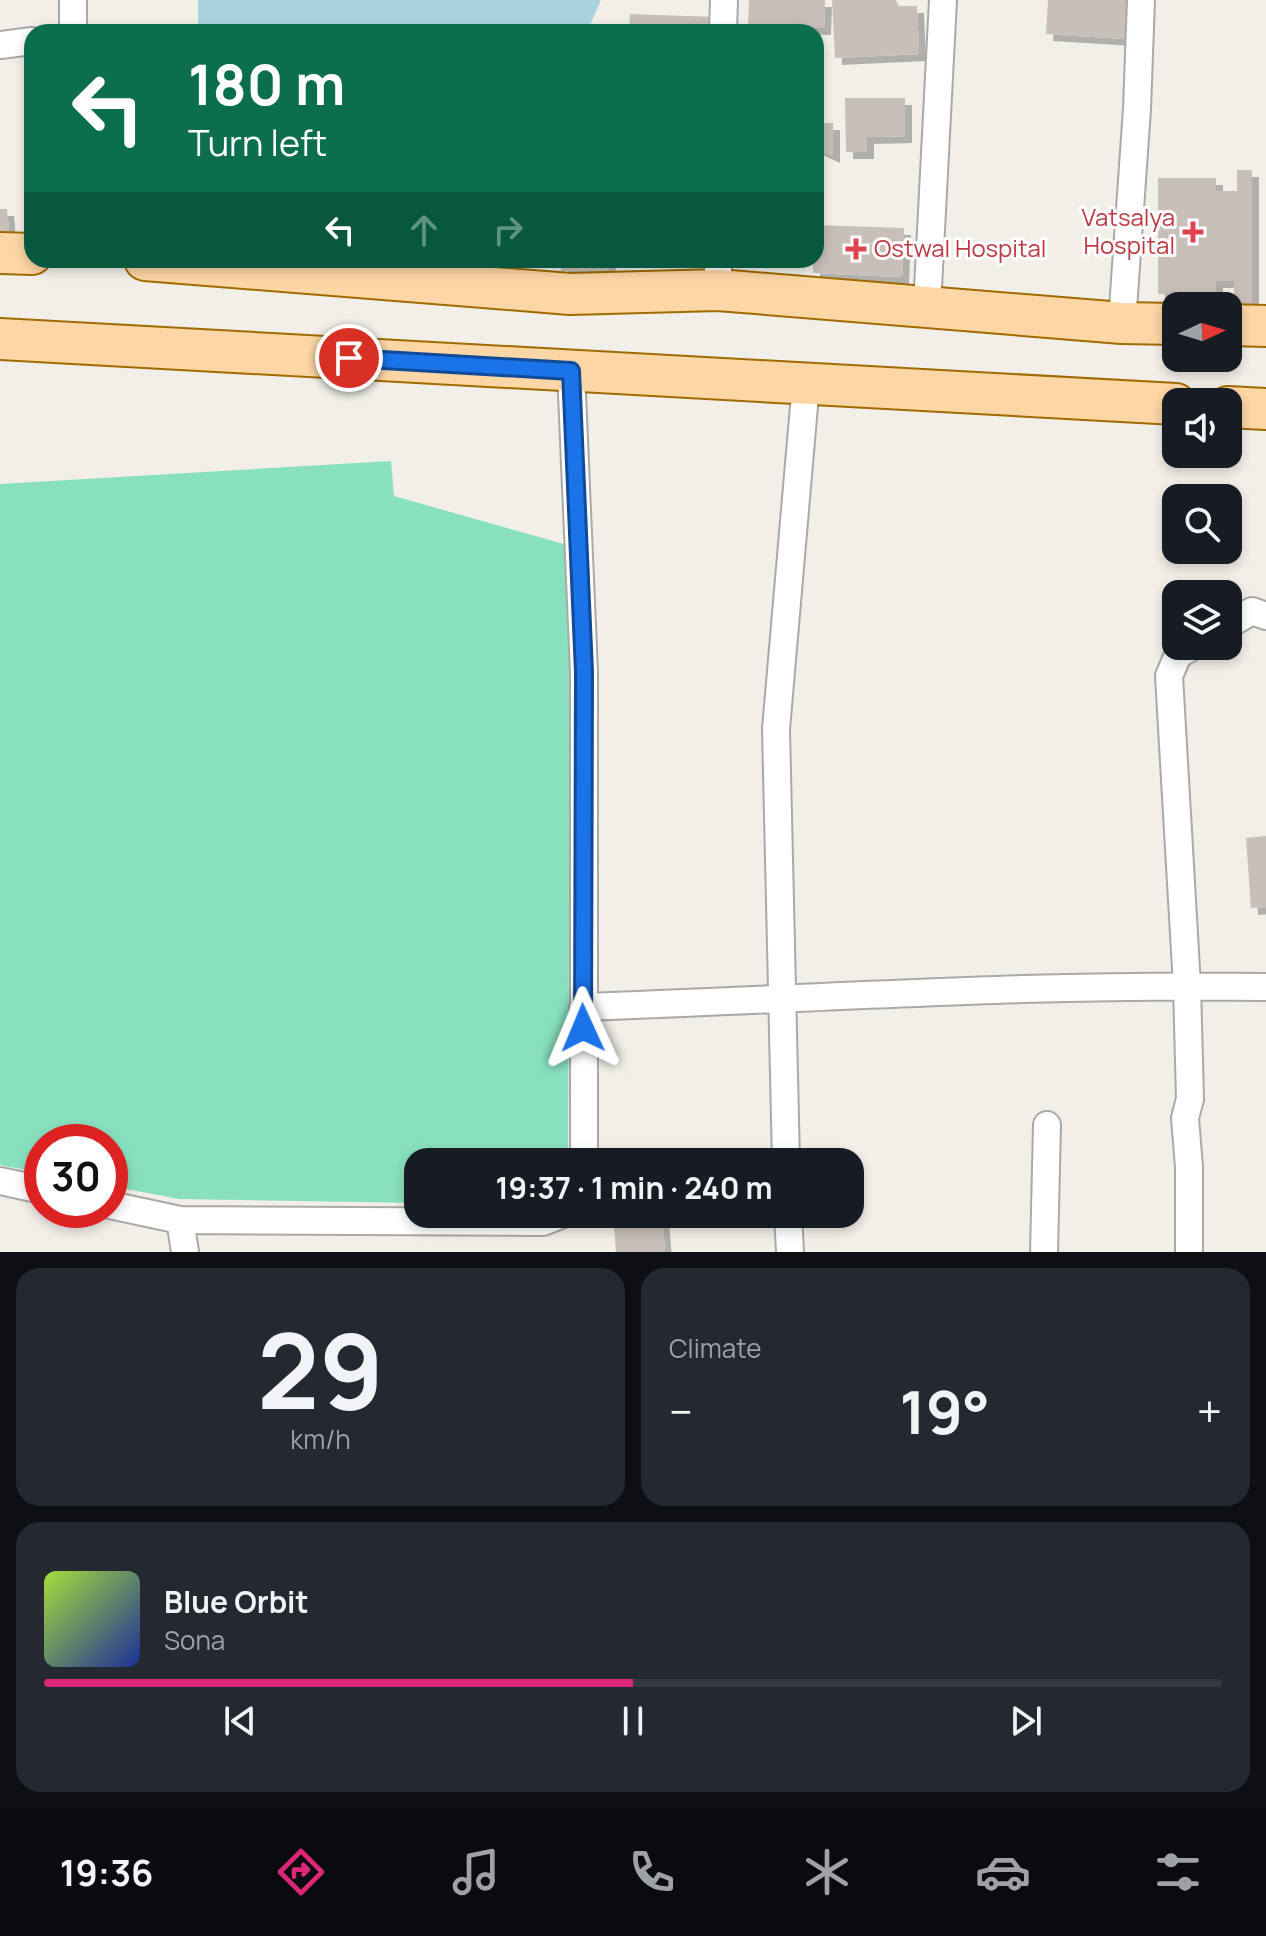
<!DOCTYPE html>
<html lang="en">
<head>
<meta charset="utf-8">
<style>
  body { margin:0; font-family:Manrope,sans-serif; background:#242831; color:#f1f3f6; height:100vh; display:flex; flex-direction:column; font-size:30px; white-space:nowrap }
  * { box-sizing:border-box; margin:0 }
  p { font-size:26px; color:#9ea1a6 }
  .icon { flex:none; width:44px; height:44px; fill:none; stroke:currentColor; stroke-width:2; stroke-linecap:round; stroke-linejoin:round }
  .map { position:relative; height:1252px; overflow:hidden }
  .details { display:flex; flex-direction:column; gap:16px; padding:16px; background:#0d0f14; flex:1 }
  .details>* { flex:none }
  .guide { position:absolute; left:24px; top:24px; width:800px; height:244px; border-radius:24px; box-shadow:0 4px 12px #0003; background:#0b6e4f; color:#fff; overflow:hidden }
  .needle { width:52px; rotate:86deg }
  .fabs { position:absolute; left:1162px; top:292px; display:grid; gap:16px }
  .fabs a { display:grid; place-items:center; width:80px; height:80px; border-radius:16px; background:#171b24; box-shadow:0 4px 12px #0003; font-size:40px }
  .speed { position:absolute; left:24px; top:1124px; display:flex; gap:16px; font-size:40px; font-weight:700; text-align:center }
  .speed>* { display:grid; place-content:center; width:104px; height:104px; border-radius:50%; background:#171b24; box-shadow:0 4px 12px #0003; line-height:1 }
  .speed .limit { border:12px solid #d22; background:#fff; color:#111 }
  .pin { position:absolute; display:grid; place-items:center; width:68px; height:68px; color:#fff; margin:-34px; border:4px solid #fff; border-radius:50%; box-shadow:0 2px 8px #0007 }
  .me { position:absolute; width:88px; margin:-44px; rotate:359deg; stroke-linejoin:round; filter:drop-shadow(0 0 6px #0008) }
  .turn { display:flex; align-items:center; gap:28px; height:168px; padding:0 32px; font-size:36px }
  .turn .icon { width:104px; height:104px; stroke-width:2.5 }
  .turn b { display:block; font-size:56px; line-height:68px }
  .lanes { display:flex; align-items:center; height:76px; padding:0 32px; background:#0003; justify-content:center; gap:40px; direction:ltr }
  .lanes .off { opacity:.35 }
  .big { font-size:60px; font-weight:700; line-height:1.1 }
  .details .widget { flex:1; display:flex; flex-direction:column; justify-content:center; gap:12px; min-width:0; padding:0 28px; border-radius:24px; background:#242831 }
  .details .dial { align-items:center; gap:0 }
  .dial b { font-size:104px; line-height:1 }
  .song { display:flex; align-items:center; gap:24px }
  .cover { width:96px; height:96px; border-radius:12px; background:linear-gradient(135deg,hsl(80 70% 55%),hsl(230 70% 35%)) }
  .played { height:8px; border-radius:4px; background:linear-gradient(90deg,#db2777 50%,#363941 50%) }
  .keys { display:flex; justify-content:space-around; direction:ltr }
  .heat { display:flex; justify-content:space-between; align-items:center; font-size:44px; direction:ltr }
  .details .tiles { flex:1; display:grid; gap:16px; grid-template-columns:1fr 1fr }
  .widget:last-child { grid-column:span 2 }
  .trip { position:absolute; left:404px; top:1148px; width:460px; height:80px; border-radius:24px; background:#171b24; box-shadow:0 4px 12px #0003; font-weight:700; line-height:80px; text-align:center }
  .tab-bar { display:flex; height:128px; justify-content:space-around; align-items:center; background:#090b0e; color:#9ea1a6 }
  .tab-bar .icon { width:56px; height:56px }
  .tab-bar .active { color:#db2777 }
  .tab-bar b { font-size:36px; color:#f1f3f6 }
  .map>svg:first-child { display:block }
</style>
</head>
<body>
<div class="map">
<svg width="1266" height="1252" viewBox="0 0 1266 1252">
  <defs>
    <filter id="shadow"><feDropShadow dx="7" dy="7" stdDeviation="0" flood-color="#0004"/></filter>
  </defs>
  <rect width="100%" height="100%" fill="#f2efe9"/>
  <path fill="#88e0be" d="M 391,461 L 394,496 L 571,546 L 568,1162 L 418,1162 L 418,1203 L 179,1199 L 110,1186 L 110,1142 L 42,1142 L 42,1173 L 0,1165 L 0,484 Z"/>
  <path fill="#aad3df" d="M 198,0 L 601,0 L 587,32 L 198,32 Z"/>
  <path fill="#c7bfb8" filter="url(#shadow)" d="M 749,0 L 825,0 L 824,28 L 748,26 Z
    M 832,0 L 896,0 L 899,6 L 917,6 L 919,54 L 835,58 Z
    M 1048,0 L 1130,0 L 1127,39 L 1046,34 Z
    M 630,14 L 717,17 L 716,32 L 629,32 Z
    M 845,98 L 905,98 L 905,136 L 867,137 L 867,152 L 846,152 Z
    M 816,123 L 833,123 L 833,156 L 816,148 Z
    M 1237,170 L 1252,170 L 1252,308 L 1234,308 L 1234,281 L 1216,281 L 1216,294 L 1158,294 L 1158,178 L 1216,178 L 1216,191 L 1237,191 Z
    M 0,209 L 7,209 L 10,244 L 0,245 Z
    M 816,225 L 904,228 L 902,277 L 813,273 L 813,260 L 816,260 Z
    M 561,260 L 609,260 L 608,271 L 561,271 Z
    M 1266,836 L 1266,907 L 1251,908 L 1246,838 Z
    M 613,1214 L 662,1214 L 665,1252 L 616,1252 Z"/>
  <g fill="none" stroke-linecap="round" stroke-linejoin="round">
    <defs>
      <path id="minor" d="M 73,0 L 73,32
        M 723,32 L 724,0
        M 0,45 L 32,41
        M 718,290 L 718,260
        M 927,307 L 943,0
        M 1122,323 L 1137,109 L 1141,0
        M 571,371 L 584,672 L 584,1162
        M 1228,625 L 1252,611 L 1266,616
        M 583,1007 C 811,999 1038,983 1266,987
        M 786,1162 L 776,729 L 806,383
        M 0,1181 L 42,1190
        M 110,1205 L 180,1220 L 543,1222 L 563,1214
        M 788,1214 L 790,1252
        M 180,1220 L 185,1252
        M 1044,1252 L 1047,1125
        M 1189,1252 L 1189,1167 L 1185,1118 L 1190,1099 L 1187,986 L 1169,676 L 1178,655 L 1193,646"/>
      <path id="primary" d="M 0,253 L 32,254
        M 145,260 L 570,294 L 718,290 L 1122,323 L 1176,324
        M 1228,325 L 1266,326
        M 0,339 L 1176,404
        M 1228,407 L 1266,409"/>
    </defs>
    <use href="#minor" stroke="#a9a9a9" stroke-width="30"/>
    <use href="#primary" stroke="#a06b00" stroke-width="44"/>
    <use href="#minor" stroke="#fff" stroke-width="26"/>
    <use href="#primary" stroke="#fcd6a4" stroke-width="40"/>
  </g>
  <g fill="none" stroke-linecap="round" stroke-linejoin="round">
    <defs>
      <path id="route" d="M 349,358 L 571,371 L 584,672 L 583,1028"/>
    </defs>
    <use href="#route" stroke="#114b97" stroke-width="20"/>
    <use href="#route" stroke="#1a73e8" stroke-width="14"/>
  </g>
  <g fill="#e0444e" stroke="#fff" stroke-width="3">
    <path d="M1189 220h8v8h8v8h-8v8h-8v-8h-8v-8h8z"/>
    <path d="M852 237h8v8h8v8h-8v8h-8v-8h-8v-8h8z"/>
  </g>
  <g text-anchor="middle" stroke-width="6" stroke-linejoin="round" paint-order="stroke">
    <g font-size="24" fill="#be3a42" stroke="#fff" text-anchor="end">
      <text x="1175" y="226">Vatsalya<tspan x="1175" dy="28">Hospital</tspan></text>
      <text x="874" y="257" text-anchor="start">Ostwal Hospital</text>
    </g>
  </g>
</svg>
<div class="fabs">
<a><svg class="needle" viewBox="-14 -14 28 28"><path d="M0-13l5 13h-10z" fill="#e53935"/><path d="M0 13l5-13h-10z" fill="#9ea1a6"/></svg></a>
<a><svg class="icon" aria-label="sound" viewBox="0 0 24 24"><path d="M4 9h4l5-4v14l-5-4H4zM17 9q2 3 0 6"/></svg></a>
<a><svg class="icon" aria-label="search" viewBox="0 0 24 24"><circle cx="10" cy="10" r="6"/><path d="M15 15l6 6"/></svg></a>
<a><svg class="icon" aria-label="layers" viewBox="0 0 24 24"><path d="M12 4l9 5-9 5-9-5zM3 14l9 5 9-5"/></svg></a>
</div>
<div class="speed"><div class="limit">30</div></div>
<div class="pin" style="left:349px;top:358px;background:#d93025"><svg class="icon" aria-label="arrive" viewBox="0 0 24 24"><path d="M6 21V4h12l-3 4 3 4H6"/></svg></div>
<svg class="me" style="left:583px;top:1028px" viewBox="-20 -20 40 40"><path d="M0-17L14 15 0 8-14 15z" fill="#1a73e8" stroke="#fff" stroke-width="4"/></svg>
<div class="trip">19:37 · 1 min · 240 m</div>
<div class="guide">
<div class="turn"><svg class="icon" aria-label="left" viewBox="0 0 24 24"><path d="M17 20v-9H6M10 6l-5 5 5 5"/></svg><div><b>180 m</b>Turn left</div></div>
<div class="lanes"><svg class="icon" aria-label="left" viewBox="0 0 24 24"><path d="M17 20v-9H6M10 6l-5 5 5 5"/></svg><svg class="icon off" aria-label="ahead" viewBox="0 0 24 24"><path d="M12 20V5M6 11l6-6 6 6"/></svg><svg class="icon off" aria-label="right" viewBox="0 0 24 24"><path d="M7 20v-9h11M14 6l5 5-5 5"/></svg></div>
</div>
</div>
<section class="details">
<div class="tiles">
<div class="widget dial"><b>29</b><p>km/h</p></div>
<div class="widget"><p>Climate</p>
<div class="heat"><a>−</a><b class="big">19°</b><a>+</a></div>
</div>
<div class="widget">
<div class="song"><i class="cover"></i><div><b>Blue Orbit</b><p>Sona</p></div></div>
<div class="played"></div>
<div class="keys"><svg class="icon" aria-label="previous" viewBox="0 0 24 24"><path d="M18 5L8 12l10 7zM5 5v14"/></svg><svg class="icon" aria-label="pause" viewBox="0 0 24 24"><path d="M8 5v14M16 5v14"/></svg><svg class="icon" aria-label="next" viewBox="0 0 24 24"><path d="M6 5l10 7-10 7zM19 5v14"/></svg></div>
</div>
</div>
</section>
<nav class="tab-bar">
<b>19:36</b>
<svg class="icon active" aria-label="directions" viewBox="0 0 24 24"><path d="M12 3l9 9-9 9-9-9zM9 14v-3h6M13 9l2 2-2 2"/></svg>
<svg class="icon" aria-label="music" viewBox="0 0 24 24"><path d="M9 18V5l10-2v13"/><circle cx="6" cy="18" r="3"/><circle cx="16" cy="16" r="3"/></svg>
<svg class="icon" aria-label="phone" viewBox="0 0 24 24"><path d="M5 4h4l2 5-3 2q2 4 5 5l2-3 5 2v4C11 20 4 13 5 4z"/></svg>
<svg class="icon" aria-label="climate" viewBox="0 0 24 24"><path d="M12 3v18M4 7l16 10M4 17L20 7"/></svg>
<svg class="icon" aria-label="car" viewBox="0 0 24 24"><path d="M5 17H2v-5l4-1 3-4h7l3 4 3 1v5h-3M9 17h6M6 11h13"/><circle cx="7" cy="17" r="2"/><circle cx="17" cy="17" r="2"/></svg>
<svg class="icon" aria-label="filters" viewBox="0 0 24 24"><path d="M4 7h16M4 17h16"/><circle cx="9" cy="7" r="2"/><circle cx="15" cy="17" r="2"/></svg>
</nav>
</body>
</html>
